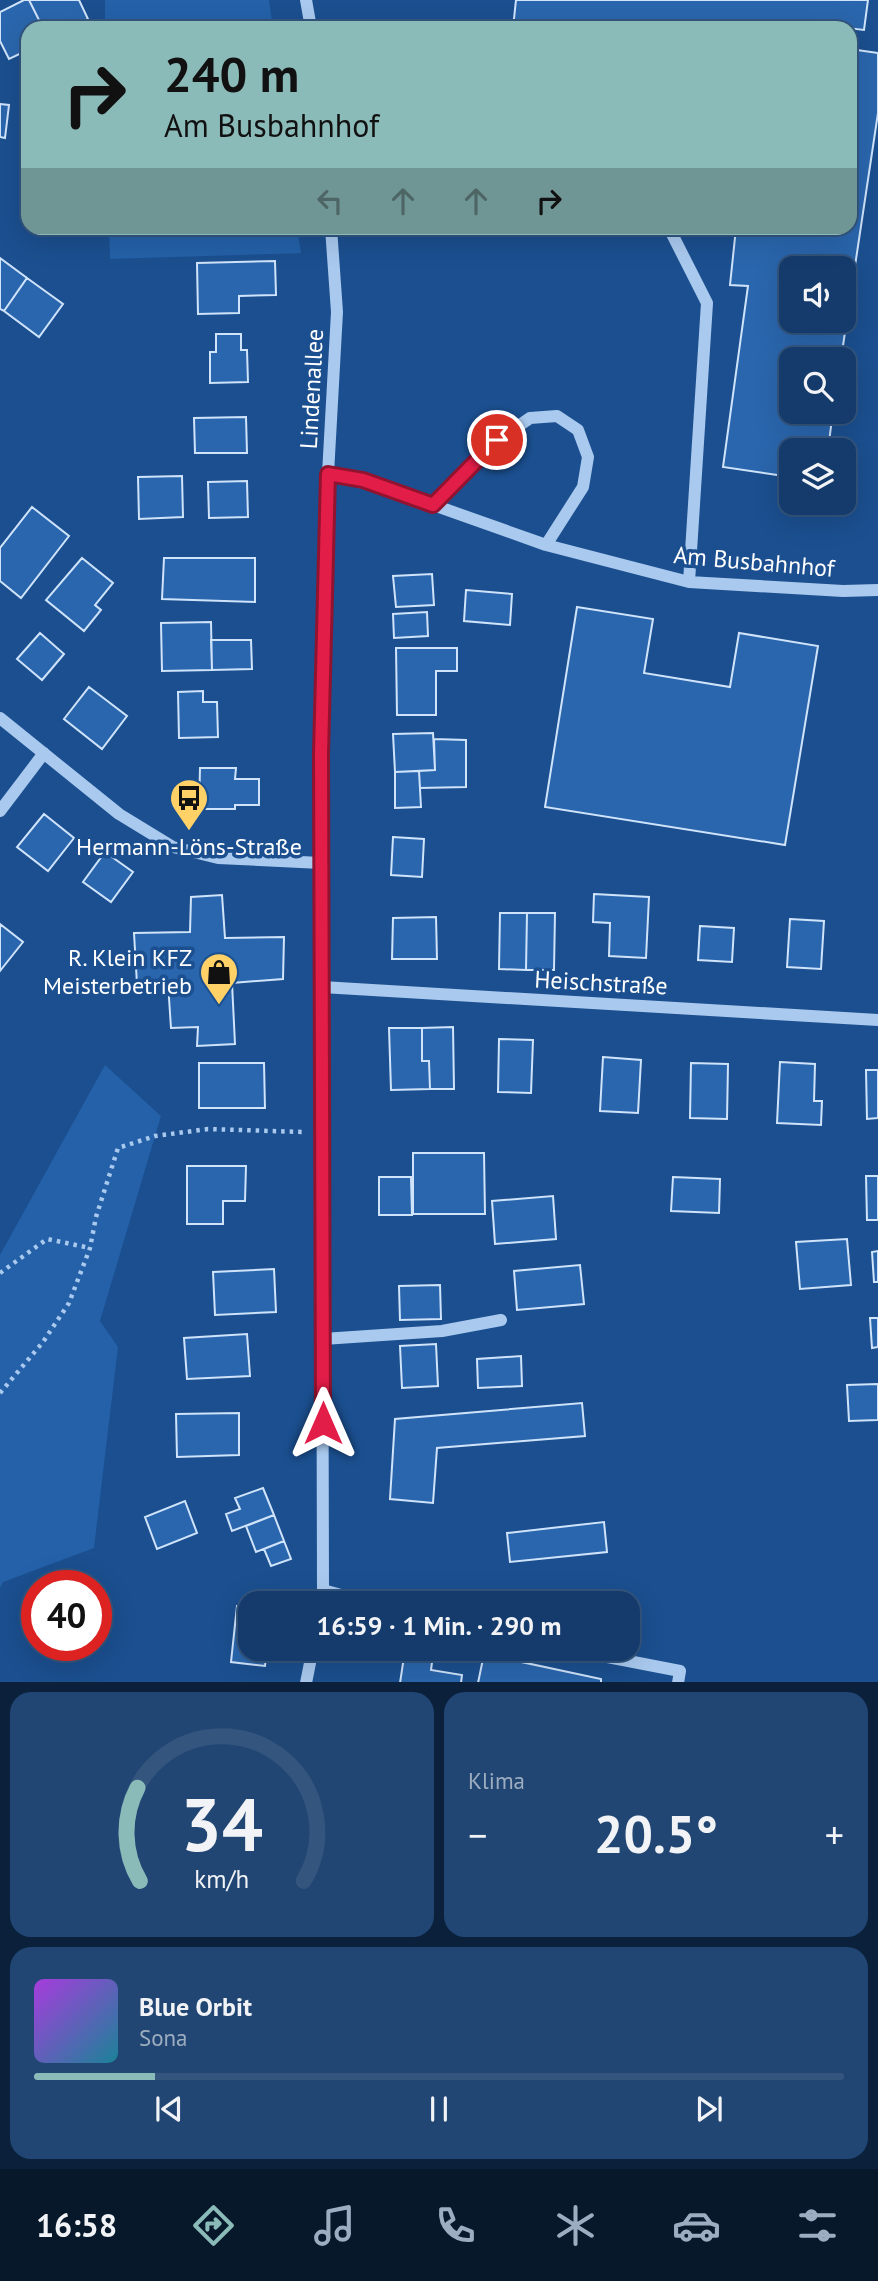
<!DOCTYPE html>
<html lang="de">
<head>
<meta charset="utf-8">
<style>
  body { margin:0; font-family:"PT Sans",sans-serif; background:#214673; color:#f1f3f6; height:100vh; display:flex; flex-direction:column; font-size:26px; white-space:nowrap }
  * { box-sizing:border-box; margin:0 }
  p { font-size:23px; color:#9dadc1 }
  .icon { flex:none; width:38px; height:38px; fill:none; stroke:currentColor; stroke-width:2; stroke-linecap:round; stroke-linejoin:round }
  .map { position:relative; height:1682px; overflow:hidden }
  .panel { display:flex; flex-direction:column; gap:10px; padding:10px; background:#0b203b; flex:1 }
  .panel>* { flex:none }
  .top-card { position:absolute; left:21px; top:21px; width:836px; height:214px; border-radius:21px; box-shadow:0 7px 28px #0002,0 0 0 2px #33557e; background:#8bbbb9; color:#111; overflow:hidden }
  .tools { position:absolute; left:779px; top:256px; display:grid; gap:14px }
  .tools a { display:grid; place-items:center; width:77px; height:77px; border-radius:14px; background:#143b6b; box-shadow:0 7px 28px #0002,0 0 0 2px #33557e; font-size:35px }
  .speed { position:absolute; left:21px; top:1570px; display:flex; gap:14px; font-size:35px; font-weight:700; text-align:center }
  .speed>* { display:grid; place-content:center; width:91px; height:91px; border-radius:50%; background:#143b6b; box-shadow:0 7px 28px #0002,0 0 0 2px #33557e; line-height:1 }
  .speed .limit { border:10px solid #d22; background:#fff; color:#111 }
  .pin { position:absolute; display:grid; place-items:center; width:60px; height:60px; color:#fff; margin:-30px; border:4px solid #fff; border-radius:50%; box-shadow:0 2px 7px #0007 }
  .me { position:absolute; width:77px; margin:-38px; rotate:0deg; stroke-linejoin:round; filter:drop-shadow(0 0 5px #0008) }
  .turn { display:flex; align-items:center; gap:24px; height:147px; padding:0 28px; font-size:32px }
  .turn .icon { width:91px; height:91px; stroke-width:2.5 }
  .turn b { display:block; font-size:49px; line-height:60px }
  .lanes { display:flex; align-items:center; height:66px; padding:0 28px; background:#0003; justify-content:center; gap:35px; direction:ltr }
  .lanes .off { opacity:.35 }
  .big { font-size:52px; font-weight:700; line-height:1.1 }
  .panel .tile { flex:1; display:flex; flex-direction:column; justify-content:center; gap:10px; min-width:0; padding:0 24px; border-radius:21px; background:#214673 }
  .panel .dial { align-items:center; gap:0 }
  .dial svg { height:182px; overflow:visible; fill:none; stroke:#33557e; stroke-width:7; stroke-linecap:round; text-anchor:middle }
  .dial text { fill:#f1f3f6; stroke:none }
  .song { display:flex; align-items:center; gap:21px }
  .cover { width:84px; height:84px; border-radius:10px; background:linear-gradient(135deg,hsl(280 70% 55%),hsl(190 70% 35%)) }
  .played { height:7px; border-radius:4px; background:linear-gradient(90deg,#8bbbb9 15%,#33557e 15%) }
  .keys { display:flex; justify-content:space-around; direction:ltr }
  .heat { display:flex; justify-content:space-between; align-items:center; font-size:38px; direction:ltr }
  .panel .tiles { flex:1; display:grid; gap:10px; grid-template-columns:1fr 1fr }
  .tile:last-child { grid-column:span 2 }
  .trip { position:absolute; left:238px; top:1591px; width:402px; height:70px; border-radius:21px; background:#143b6b; box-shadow:0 7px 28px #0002,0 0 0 2px #33557e; font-weight:700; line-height:70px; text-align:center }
  .dock { display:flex; height:112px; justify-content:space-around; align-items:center; background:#08182b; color:#9dadc1 }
  .dock .icon { width:49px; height:49px }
  .dock .active { color:#8bbbb9 }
  .dock b { font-size:32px; color:#f1f3f6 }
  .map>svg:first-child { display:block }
</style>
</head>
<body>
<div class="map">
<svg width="878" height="1683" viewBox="0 0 878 1683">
  <rect width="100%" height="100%" fill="#1b4f8f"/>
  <path fill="#2461a8" d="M 105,0 L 269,0 L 273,28 L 105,28 Z
    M 109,228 L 297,228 L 301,253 L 110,259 Z
    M 105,1065 L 161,1116 L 100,1321 L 118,1347 L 94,1548 L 3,1582 L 0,1588 L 0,1255 Z"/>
  <path fill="#2a66ad" stroke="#cfe3fa" stroke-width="2" fill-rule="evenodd" d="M 24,0 L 29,0 L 43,28 L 28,28 L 28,50 L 9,59 L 0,41 L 0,12 Z
    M 29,0 L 79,0 L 88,19 L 71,28 L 43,28 Z
    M 516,0 L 868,0 L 864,30 L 778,20 L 776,28 L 513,28 Z
    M 850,49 L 878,53 L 878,113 L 841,359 L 791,359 L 791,411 L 833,411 L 828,450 L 791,450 L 791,477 L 723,467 L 748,286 L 730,285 L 736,228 L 850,228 ZM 791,268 L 844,268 L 844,320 L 791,320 Z
    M 0,104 L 9,105 L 5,138 L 0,137 Z
    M 0,258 L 27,278 L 4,311 L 0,309 Z
    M 275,261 L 276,295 L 239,296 L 239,313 L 198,314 L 197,263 Z
    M 27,278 L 63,304 L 39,337 L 4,311 Z
    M 216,334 L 241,334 L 241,350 L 247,350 L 248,382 L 210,383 L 210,352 L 216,352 Z
    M 246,417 L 247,453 L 195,453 L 194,418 Z
    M 182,476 L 183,517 L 139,519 L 138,477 Z
    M 247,481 L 248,517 L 209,518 L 208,482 Z
    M 32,507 L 69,536 L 21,598 L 0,581 L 0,548 Z
    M 82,558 L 113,583 L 95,605 L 101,610 L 84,631 L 46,600 Z
    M 164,558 L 255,558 L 255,602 L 162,599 Z
    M 432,574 L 434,605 L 396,607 L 393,576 Z
    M 466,590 L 512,594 L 510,625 L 464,621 Z
    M 577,607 L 653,619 L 644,673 L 730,687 L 739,633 L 818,646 L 785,845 L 545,807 Z
    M 427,612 L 428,636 L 394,638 L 393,614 Z
    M 211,622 L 212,670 L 162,671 L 161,623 Z
    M 40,633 L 64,654 L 42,680 L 17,659 Z
    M 211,640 L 251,640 L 252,669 L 212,670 Z
    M 396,648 L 457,648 L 457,671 L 436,671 L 436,715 L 397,715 Z
    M 89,687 L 127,716 L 102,749 L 64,719 Z
    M 203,691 L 203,702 L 217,702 L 218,737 L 179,738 L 178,692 Z
    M 433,733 L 435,770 L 395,772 L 393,734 Z
    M 434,739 L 466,740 L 466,787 L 420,788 L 419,771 L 435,770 Z
    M 200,768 L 236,768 L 235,779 L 259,779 L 259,805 L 235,805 L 235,809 L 199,809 Z
    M 419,771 L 421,807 L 395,808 L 395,772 Z
    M 44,814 L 74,838 L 48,871 L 17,847 Z
    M 393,837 L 424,839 L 422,877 L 391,875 Z
    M 105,852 L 133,872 L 111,902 L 83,882 Z
    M 594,894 L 649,897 L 646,958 L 609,956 L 610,923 L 593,922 Z
    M 222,895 L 225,938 L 284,937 L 283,979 L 232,983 L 235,1044 L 197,1046 L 198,1027 L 171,1028 L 168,983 L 137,984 L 134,933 L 190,932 L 191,897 Z
    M 500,913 L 527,913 L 526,970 L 499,969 Z
    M 527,913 L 555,913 L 554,970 L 526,970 Z
    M 436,917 L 437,959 L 392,959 L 393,918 Z
    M 790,919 L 824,921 L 821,969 L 787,967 Z
    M 0,924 L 23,942 L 0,971 Z
    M 700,926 L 734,928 L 732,962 L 698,960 Z
    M 453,1027 L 454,1089 L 430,1089 L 429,1061 L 422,1061 L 422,1028 Z
    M 389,1028 L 422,1028 L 422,1061 L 429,1061 L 430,1089 L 391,1090 Z
    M 499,1039 L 533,1040 L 531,1093 L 498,1092 Z
    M 603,1057 L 641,1060 L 638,1113 L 600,1111 Z
    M 780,1062 L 815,1064 L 814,1101 L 822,1101 L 821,1125 L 777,1123 Z
    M 199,1063 L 264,1063 L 265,1108 L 199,1108 Z
    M 691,1063 L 728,1064 L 727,1119 L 690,1118 Z
    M 866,1070 L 878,1070 L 878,1118 L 867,1119 Z
    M 413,1153 L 484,1153 L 485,1214 L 413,1214 Z
    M 187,1166 L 246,1166 L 245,1201 L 223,1201 L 223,1224 L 187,1224 Z
    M 866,1176 L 878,1176 L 878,1220 L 867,1220 Z
    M 379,1177 L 411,1177 L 412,1215 L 379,1215 Z
    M 673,1177 L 720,1179 L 719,1213 L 671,1211 Z
    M 553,1196 L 556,1239 L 495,1244 L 492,1201 Z
    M 847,1239 L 851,1285 L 800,1289 L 796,1242 Z
    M 878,1251 L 878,1282 L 874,1282 L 872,1252 Z
    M 580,1265 L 584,1304 L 517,1310 L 514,1271 Z
    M 274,1269 L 276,1312 L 215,1315 L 213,1272 Z
    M 440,1285 L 441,1319 L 400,1320 L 399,1286 Z
    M 870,1318 L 878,1318 L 878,1347 L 872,1348 Z
    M 247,1334 L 250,1376 L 187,1379 L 184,1338 Z
    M 436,1344 L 438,1386 L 402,1388 L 400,1346 Z
    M 521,1356 L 522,1386 L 478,1388 L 477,1359 Z
    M 878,1384 L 878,1420 L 849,1421 L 847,1385 Z
    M 582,1403 L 585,1436 L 437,1448 L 433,1503 L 390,1499 L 395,1419 Z
    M 239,1413 L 239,1455 L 177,1457 L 176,1414 Z
    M 263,1488 L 274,1515 L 232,1531 L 226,1514 L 240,1509 L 235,1498 Z
    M 185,1501 L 197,1533 L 157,1549 L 145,1517 Z
    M 274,1515 L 284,1541 L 256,1552 L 246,1526 Z
    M 604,1522 L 607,1552 L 510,1562 L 507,1533 Z
    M 284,1541 L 291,1559 L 271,1566 L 264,1549 Z
    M 237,1606 L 250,1607 L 250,1648 L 267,1648 L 265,1666 L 231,1662 Z
    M 405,1650 L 433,1655 L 431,1670 L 462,1675 L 461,1683 L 400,1683 Z
    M 484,1654 L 601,1679 L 601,1683 L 478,1683 Z"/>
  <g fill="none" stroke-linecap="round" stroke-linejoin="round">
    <path stroke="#a9c9ee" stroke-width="4.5" stroke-dasharray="3.5 5" stroke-linecap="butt" d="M 0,1273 L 47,1239 L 90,1248
      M 0,1393 L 43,1342 L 69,1303 L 90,1248 L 96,1217 L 118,1148 L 155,1136 L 208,1129 L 303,1132"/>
    <path stroke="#a9c9ee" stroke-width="12" d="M 306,0 L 311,28
      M 669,228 L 707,303 L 689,582
      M 328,474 L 363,480 L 546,545 L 689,582 L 843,591 L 878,590
      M 433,505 L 497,441 L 530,418 L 557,416 L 578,430 L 588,457 L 583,487 L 546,545
      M 0,718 L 119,814 L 173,847 L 218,858 L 321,863
      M 0,811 L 44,753
      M 322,987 L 878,1020
      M 323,1339 L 442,1331 L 501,1320
      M 323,1590 L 370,1603
      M 321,1603 L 323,1590 L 321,754 L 328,474 L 337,312 L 331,228
      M 561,1648 L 680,1671 L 678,1683
      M 306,1683 L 313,1648"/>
  </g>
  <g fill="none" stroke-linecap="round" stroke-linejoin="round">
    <defs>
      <path id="route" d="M 323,1423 L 321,754 L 328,474 L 363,480 L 433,505 L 497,440"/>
    </defs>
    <use href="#route" stroke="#92132f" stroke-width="18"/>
    <use href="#route" stroke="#e11d48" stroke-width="12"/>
  </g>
  <defs>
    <symbol id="bus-pin" viewBox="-11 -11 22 30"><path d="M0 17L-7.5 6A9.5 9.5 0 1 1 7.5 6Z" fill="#ffd166" stroke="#1b4f8f"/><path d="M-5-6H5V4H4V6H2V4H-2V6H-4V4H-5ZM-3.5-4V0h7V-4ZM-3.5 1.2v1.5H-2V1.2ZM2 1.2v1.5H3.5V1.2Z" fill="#111"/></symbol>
    <symbol id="shop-pin" viewBox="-11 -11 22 30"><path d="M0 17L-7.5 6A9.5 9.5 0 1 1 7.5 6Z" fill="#ffd166" stroke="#1b4f8f"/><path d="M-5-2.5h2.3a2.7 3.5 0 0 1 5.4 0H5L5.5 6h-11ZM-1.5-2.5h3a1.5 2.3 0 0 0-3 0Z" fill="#111"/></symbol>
  </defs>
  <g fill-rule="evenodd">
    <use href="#bus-pin" x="167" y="776" width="44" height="60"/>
    <use href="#shop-pin" x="197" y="950" width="44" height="60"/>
  </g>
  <g text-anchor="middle" stroke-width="7" stroke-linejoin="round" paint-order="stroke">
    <g font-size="24" fill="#fff" stroke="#1b4f8f">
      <text transform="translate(312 389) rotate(-87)" y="8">Lindenallee</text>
      <text transform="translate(754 562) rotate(5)" y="8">Am Busbahnhof</text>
      <text transform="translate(601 983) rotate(3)" y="8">Heischstraße</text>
    </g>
    <g font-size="24" fill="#fff" stroke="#1b4f8f">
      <text x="189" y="855">Hermann-Löns-Straße</text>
      <text x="192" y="966" text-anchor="end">R. Klein KFZ<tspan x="192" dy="28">Meisterbetrieb</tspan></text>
    </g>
  </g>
</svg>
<div class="tools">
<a><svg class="icon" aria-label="sound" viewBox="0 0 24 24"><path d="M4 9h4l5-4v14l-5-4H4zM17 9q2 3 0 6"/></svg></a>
<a><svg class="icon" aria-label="search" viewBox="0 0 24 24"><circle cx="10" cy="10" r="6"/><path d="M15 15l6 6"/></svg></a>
<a><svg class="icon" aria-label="layers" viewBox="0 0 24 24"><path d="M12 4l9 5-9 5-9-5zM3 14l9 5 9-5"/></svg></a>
</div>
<div class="speed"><div class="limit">40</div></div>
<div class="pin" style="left:497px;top:440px;background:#d93025"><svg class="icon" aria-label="arrive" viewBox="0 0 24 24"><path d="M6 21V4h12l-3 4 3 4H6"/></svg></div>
<svg class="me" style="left:323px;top:1423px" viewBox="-20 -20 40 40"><path d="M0-17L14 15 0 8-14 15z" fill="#e11d48" stroke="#fff" stroke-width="4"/></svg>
<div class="trip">16:59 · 1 Min. · 290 m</div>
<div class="top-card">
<div class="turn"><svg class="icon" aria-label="right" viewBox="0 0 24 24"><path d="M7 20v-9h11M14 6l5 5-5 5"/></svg><div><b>240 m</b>Am Busbahnhof</div></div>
<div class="lanes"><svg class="icon off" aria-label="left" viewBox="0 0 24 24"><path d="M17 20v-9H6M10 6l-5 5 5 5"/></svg><svg class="icon off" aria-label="ahead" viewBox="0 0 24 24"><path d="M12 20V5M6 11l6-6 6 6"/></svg><svg class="icon off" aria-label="ahead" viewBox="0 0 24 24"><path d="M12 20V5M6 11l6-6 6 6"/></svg><svg class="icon" aria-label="right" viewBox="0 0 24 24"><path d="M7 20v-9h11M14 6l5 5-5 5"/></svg></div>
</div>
</div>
<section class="panel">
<div class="tiles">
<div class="tile dial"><svg viewBox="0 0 100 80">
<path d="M14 69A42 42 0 1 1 86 69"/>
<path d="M14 69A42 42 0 0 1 13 28" stroke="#8bbbb9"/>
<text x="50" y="56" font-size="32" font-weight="700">34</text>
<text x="50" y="72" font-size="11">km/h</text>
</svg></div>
<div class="tile"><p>Klima</p>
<div class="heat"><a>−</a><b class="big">20.5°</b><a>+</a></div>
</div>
<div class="tile">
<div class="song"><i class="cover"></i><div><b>Blue Orbit</b><p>Sona</p></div></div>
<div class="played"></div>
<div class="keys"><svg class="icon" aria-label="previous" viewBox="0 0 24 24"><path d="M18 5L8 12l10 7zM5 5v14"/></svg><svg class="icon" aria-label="pause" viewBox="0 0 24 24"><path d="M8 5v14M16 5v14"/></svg><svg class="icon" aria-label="next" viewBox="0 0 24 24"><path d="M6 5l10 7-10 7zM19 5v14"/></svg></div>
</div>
</div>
</section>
<nav class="dock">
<b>16:58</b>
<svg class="icon active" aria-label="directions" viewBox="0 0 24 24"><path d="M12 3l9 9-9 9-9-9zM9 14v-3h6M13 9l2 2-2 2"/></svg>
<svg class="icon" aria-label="music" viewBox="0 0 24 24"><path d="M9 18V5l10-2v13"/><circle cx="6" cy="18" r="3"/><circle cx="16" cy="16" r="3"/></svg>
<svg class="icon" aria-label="phone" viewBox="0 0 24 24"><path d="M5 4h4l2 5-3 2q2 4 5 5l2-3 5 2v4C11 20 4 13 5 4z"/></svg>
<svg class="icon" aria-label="climate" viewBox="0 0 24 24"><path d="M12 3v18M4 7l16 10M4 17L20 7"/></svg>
<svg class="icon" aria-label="car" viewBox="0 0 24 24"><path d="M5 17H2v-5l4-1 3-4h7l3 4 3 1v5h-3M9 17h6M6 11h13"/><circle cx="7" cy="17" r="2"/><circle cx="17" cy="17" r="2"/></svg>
<svg class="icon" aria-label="filters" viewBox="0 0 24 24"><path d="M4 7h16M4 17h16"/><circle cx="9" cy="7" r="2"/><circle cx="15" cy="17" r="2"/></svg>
</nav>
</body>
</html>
